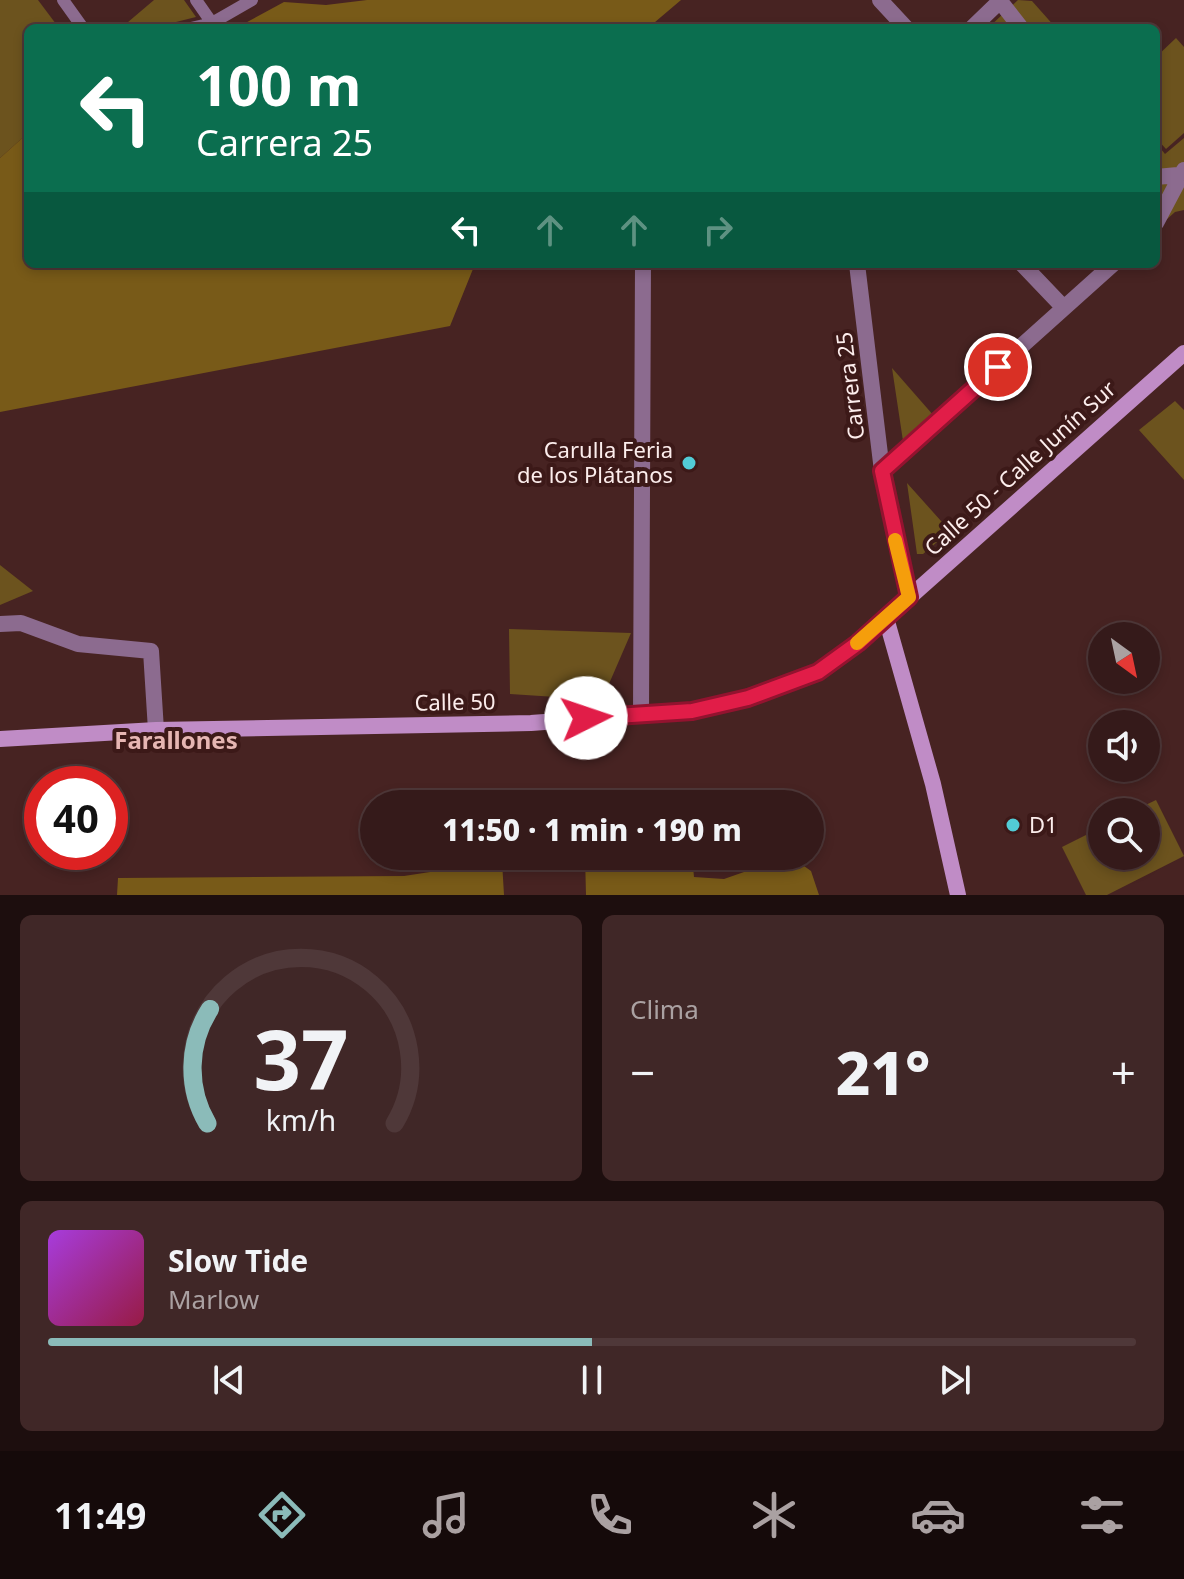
<!DOCTYPE html>
<html lang="es">
<head>
<meta charset="utf-8">
<style>
  body { margin:0; font-family:"Noto Sans",sans-serif; background:#402727; color:#f1f3f6; height:100vh; display:flex; flex-direction:column; font-size:30px; white-space:nowrap }
  * { box-sizing:border-box; margin:0 }
  p { font-size:26px; color:#aaa1a2 }
  .icon { flex:none; width:44px; height:44px; fill:none; stroke:currentColor; stroke-width:2; stroke-linecap:round; stroke-linejoin:round }
  .map { position:relative; height:895px; overflow:hidden }
  .sheet { display:flex; flex-direction:column; gap:20px; padding:20px; background:#1d0e0e; flex:1 }
  .sheet>* { flex:none }
  .banner { position:absolute; left:24px; top:24px; width:1136px; height:244px; border-radius:12px; box-shadow:0 4px 12px #0003,0 0 0 2px #4f3839; background:#0b6e4f; color:#fff; overflow:hidden }
  .needle { width:52px; rotate:147deg }
  .tools { position:absolute; left:1088px; top:622px; display:grid; gap:16px }
  .tools a { display:grid; place-items:center; width:72px; height:72px; border-radius:50%; background:#351a1a; box-shadow:0 4px 12px #0003,0 0 0 2px #4f3839; font-size:40px }
  .speed { position:absolute; left:24px; top:766px; display:flex; gap:16px; font-size:40px; font-weight:700; text-align:center }
  .speed>* { display:grid; place-content:center; width:104px; height:104px; border-radius:50%; background:#351a1a; box-shadow:0 4px 12px #0003,0 0 0 2px #4f3839; line-height:1 }
  .speed .limit { border:12px solid #d22; background:#fff; color:#111 }
  .pin { position:absolute; display:grid; place-items:center; width:68px; height:68px; color:#fff; margin:-34px; border:4px solid #fff; border-radius:50%; box-shadow:0 2px 8px #0007 }
  .me { position:absolute; width:88px; margin:-44px; rotate:86deg; stroke-linejoin:round; filter:drop-shadow(0 0 6px #0008) }
  .turn { display:flex; align-items:center; gap:28px; height:168px; padding:0 40px; font-size:36px }
  .turn .icon { width:104px; height:104px; stroke-width:2.5 }
  .turn b { display:block; font-size:56px; line-height:68px }
  .lanes { display:flex; align-items:center; height:76px; padding:0 40px; background:#0003; justify-content:center; gap:40px; direction:ltr }
  .lanes .off { opacity:.35 }
  .big { font-size:60px; font-weight:800; line-height:1.1 }
  .sheet .card { flex:1; display:flex; flex-direction:column; justify-content:center; gap:12px; min-width:0; padding:0 28px; border-radius:12px; background:#402727 }
  .sheet .dial { align-items:center; gap:0 }
  .dial svg { height:208px; overflow:visible; fill:none; stroke:#4f3839; stroke-width:7; stroke-linecap:round; text-anchor:middle }
  .dial text { fill:#f1f3f6; stroke:none }
  .song { display:flex; align-items:center; gap:24px }
  .cover { width:96px; height:96px; border-radius:12px; background:linear-gradient(135deg,hsl(280 70% 55%),hsl(340 70% 35%)) }
  .played { height:8px; border-radius:4px; background:linear-gradient(90deg,#8bbbb9 50%,#4f3839 50%) }
  .keys { display:flex; justify-content:space-around; direction:ltr }
  .heat { display:flex; justify-content:space-between; align-items:center; font-size:44px; direction:ltr }
  .sheet .tiles { flex:1; display:grid; gap:20px; grid-template-columns:1fr 1fr }
  .card:last-child { grid-column:span 2 }
  .trip { position:absolute; left:360px; top:790px; width:464px; height:80px; border-radius:40px; background:#351a1a; box-shadow:0 4px 12px #0003,0 0 0 2px #4f3839; font-weight:800; line-height:80px; text-align:center }
  .tab-bar { display:flex; height:128px; justify-content:space-around; align-items:center; background:#150a0a; color:#aaa1a2 }
  .tab-bar .icon { width:56px; height:56px }
  .tab-bar .selected { color:#8bbbb9 }
  .tab-bar b { font-size:36px; color:#f1f3f6 }
  .map>svg:first-child { display:block }
</style>
</head>
<body>
<div class="map">
<svg width="1184" height="895" viewBox="0 0 1184 895">
  <rect width="100%" height="100%" fill="#472322"/>
  <path fill="#6c531e" d="M 0,0 L 38,0 L 59,28 L 28,28 L 28,133 L 0,158 Z
    M 154,0 L 184,0 L 196,17 L 152,28 L 121,28 Z
    M 1018,0 L 1032,1 L 1056,28 L 988,28 Z
    M 1176,38 L 1184,47 L 1184,133 L 1166,149 L 1156,138 L 1156,57 Z
    M 1184,138 L 1184,210 L 1175,212 L 1156,229 L 1156,143 L 1165,154 Z
    M 892,368 L 934,416 L 907,441 L 903,441 Z
    M 1175,401 L 1184,410 L 1184,480 L 1139,430 Z
    M 907,483 L 950,531 L 923,554 L 917,554 Z
    M 0,565 L 33,591 L 0,605 Z
    M 509,629 L 631,633 L 602,700 L 510,694 Z
    M 1156,800 L 1184,856 L 1107,895 L 1086,895 L 1062,847 L 1102,827 L 1102,856 L 1146,856 L 1146,812 L 1131,812 Z"/>
  <path fill="#785a18" d="M 367,0 L 681,0 L 648,28 L 236,28 L 284,2 L 326,5 Z
    M 28,133 L 28,264 L 475,264 L 450,326 L 0,412 L 0,158 Z
    M 585,856 L 692,856 L 694,877 L 724,879 L 790,856 L 811,871 L 819,895 L 586,895 Z
    M 502,861 L 504,895 L 117,895 L 118,878 L 404,876 Z"/>
  <g fill="none" stroke-linecap="round" stroke-linejoin="round">
    <path stroke="#8c6b8f" stroke-width="12" d="M 63,0 L 83,28
      M 196,0 L 212,23
      M 191,28 L 212,23 L 252,0"/>
    <path stroke="#8c6b8f" stroke-width="16" d="M 880,0 L 906,28
      M 1000,1 L 1021,28
      M 972,28 L 1001,0
      M 1156,177 L 1178,175
      M 1156,223 L 1184,170
      M 857,264 L 882,471 L 909,597
      M 1022,264 L 1064,308
      M 882,471 L 1113,264
      M 0,624 L 21,623 L 78,644 L 151,651 L 156,730
      M 641,714 L 643,264"/>
    <path stroke="#c08cc6" stroke-width="16" d="M 886,618 L 933,784 L 958,895
      M 0,739 L 156,730 L 531,723 L 692,711 L 748,698 L 818,672 L 858,643 L 1184,353"/>
  </g>
  <g fill="none" stroke-linecap="round" stroke-linejoin="round">
    <defs>
      <path id="route" d="M 586,718 L 692,711 L 748,698 L 818,672 L 858,643 L 909,597 L 882,471 L 998,367"/>
    </defs>
    <use href="#route" stroke="#92132f" stroke-width="20"/>
    <use href="#route" stroke="#e11d48" stroke-width="14"/>
    <path stroke="#f59e0b" stroke-width="14" d="M 857,643 L 909,597 L 895,540"/>
  </g>
  <g fill="#52ccd6" stroke="#3c1918" stroke-width="3">
    <circle cx="689" cy="463" r="8"/>
    <circle cx="1013" cy="825" r="8"/>
  </g>
  <g text-anchor="middle" stroke-width="8" stroke-linejoin="round" paint-order="stroke">
    <g font-size="22" fill="#fcedec" stroke="#3c1918">
      <text transform="translate(850 386) rotate(-97)" y="8">Carrera 25</text>
      <text transform="translate(1020 468) rotate(-42)" y="8">Calle 50 - Calle Junín Sur</text>
      <text transform="translate(455 702) rotate(-1)" y="8">Calle 50</text>
    </g>
    <g font-size="22" fill="#fcedec" stroke="#3c1918" text-anchor="end">
      <text x="673" y="458">Carulla Feria<tspan x="673" dy="25">de los Plátanos</tspan></text>
      <text x="1029" y="833" text-anchor="start">D1</text>
    </g>
    <g font-size="24" font-weight="bold" fill="#e6b6b3" stroke="#3c1918">
      <text x="176" y="749">Farallones</text>
    </g>
  </g>
</svg>
<div class="tools">
<a><svg class="needle" viewBox="-14 -14 28 28"><path d="M0-13l5 13h-10z" fill="#e53935"/><path d="M0 13l5-13h-10z" fill="#aaa1a2"/></svg></a>
<a><svg class="icon" aria-label="sound" viewBox="0 0 24 24"><path d="M4 9h4l5-4v14l-5-4H4zM17 9q2 3 0 6"/></svg></a>
<a><svg class="icon" aria-label="search" viewBox="0 0 24 24"><circle cx="10" cy="10" r="6"/><path d="M15 15l6 6"/></svg></a>
</div>
<div class="speed"><div class="limit">40</div></div>
<div class="pin" style="left:998px;top:367px;background:#d93025"><svg class="icon" aria-label="arrive" viewBox="0 0 24 24"><path d="M6 21V4h12l-3 4 3 4H6"/></svg></div>
<svg class="me" style="left:586px;top:718px" viewBox="-20 -20 40 40"><circle r="19" fill="#fff"/><path d="M0-13L10 11 0 6-10 11z" fill="#e11d48"/></svg>
<div class="trip">11:50 · 1 min · 190 m</div>
<div class="banner">
<div class="turn"><svg class="icon" aria-label="left" viewBox="0 0 24 24"><path d="M17 20v-9H6M10 6l-5 5 5 5"/></svg><div><b>100 m</b>Carrera 25</div></div>
<div class="lanes"><svg class="icon" aria-label="left" viewBox="0 0 24 24"><path d="M17 20v-9H6M10 6l-5 5 5 5"/></svg><svg class="icon off" aria-label="ahead" viewBox="0 0 24 24"><path d="M12 20V5M6 11l6-6 6 6"/></svg><svg class="icon off" aria-label="ahead" viewBox="0 0 24 24"><path d="M12 20V5M6 11l6-6 6 6"/></svg><svg class="icon off" aria-label="right" viewBox="0 0 24 24"><path d="M7 20v-9h11M14 6l5 5-5 5"/></svg></div>
</div>
</div>
<section class="sheet">
<div class="tiles">
<div class="card dial"><svg viewBox="0 0 100 80">
<path d="M14 69A42 42 0 1 1 86 69"/>
<path d="M14 69A42 42 0 0 1 15 25" stroke="#8bbbb9"/>
<text x="50" y="56" font-size="32" font-weight="700">37</text>
<text x="50" y="72" font-size="11">km/h</text>
</svg></div>
<div class="card"><p>Clima</p>
<div class="heat"><a>−</a><b class="big">21°</b><a>+</a></div>
</div>
<div class="card">
<div class="song"><i class="cover"></i><div><b>Slow Tide</b><p>Marlow</p></div></div>
<div class="played"></div>
<div class="keys"><svg class="icon" aria-label="previous" viewBox="0 0 24 24"><path d="M18 5L8 12l10 7zM5 5v14"/></svg><svg class="icon" aria-label="pause" viewBox="0 0 24 24"><path d="M8 5v14M16 5v14"/></svg><svg class="icon" aria-label="next" viewBox="0 0 24 24"><path d="M6 5l10 7-10 7zM19 5v14"/></svg></div>
</div>
</div>
</section>
<nav class="tab-bar">
<b>11:49</b>
<svg class="icon selected" aria-label="directions" viewBox="0 0 24 24"><path d="M12 3l9 9-9 9-9-9zM9 14v-3h6M13 9l2 2-2 2"/></svg>
<svg class="icon" aria-label="music" viewBox="0 0 24 24"><path d="M9 18V5l10-2v13"/><circle cx="6" cy="18" r="3"/><circle cx="16" cy="16" r="3"/></svg>
<svg class="icon" aria-label="phone" viewBox="0 0 24 24"><path d="M5 4h4l2 5-3 2q2 4 5 5l2-3 5 2v4C11 20 4 13 5 4z"/></svg>
<svg class="icon" aria-label="climate" viewBox="0 0 24 24"><path d="M12 3v18M4 7l16 10M4 17L20 7"/></svg>
<svg class="icon" aria-label="car" viewBox="0 0 24 24"><path d="M5 17H2v-5l4-1 3-4h7l3 4 3 1v5h-3M9 17h6M6 11h13"/><circle cx="7" cy="17" r="2"/><circle cx="17" cy="17" r="2"/></svg>
<svg class="icon" aria-label="filters" viewBox="0 0 24 24"><path d="M4 7h16M4 17h16"/><circle cx="9" cy="7" r="2"/><circle cx="15" cy="17" r="2"/></svg>
</nav>
</body>
</html>
